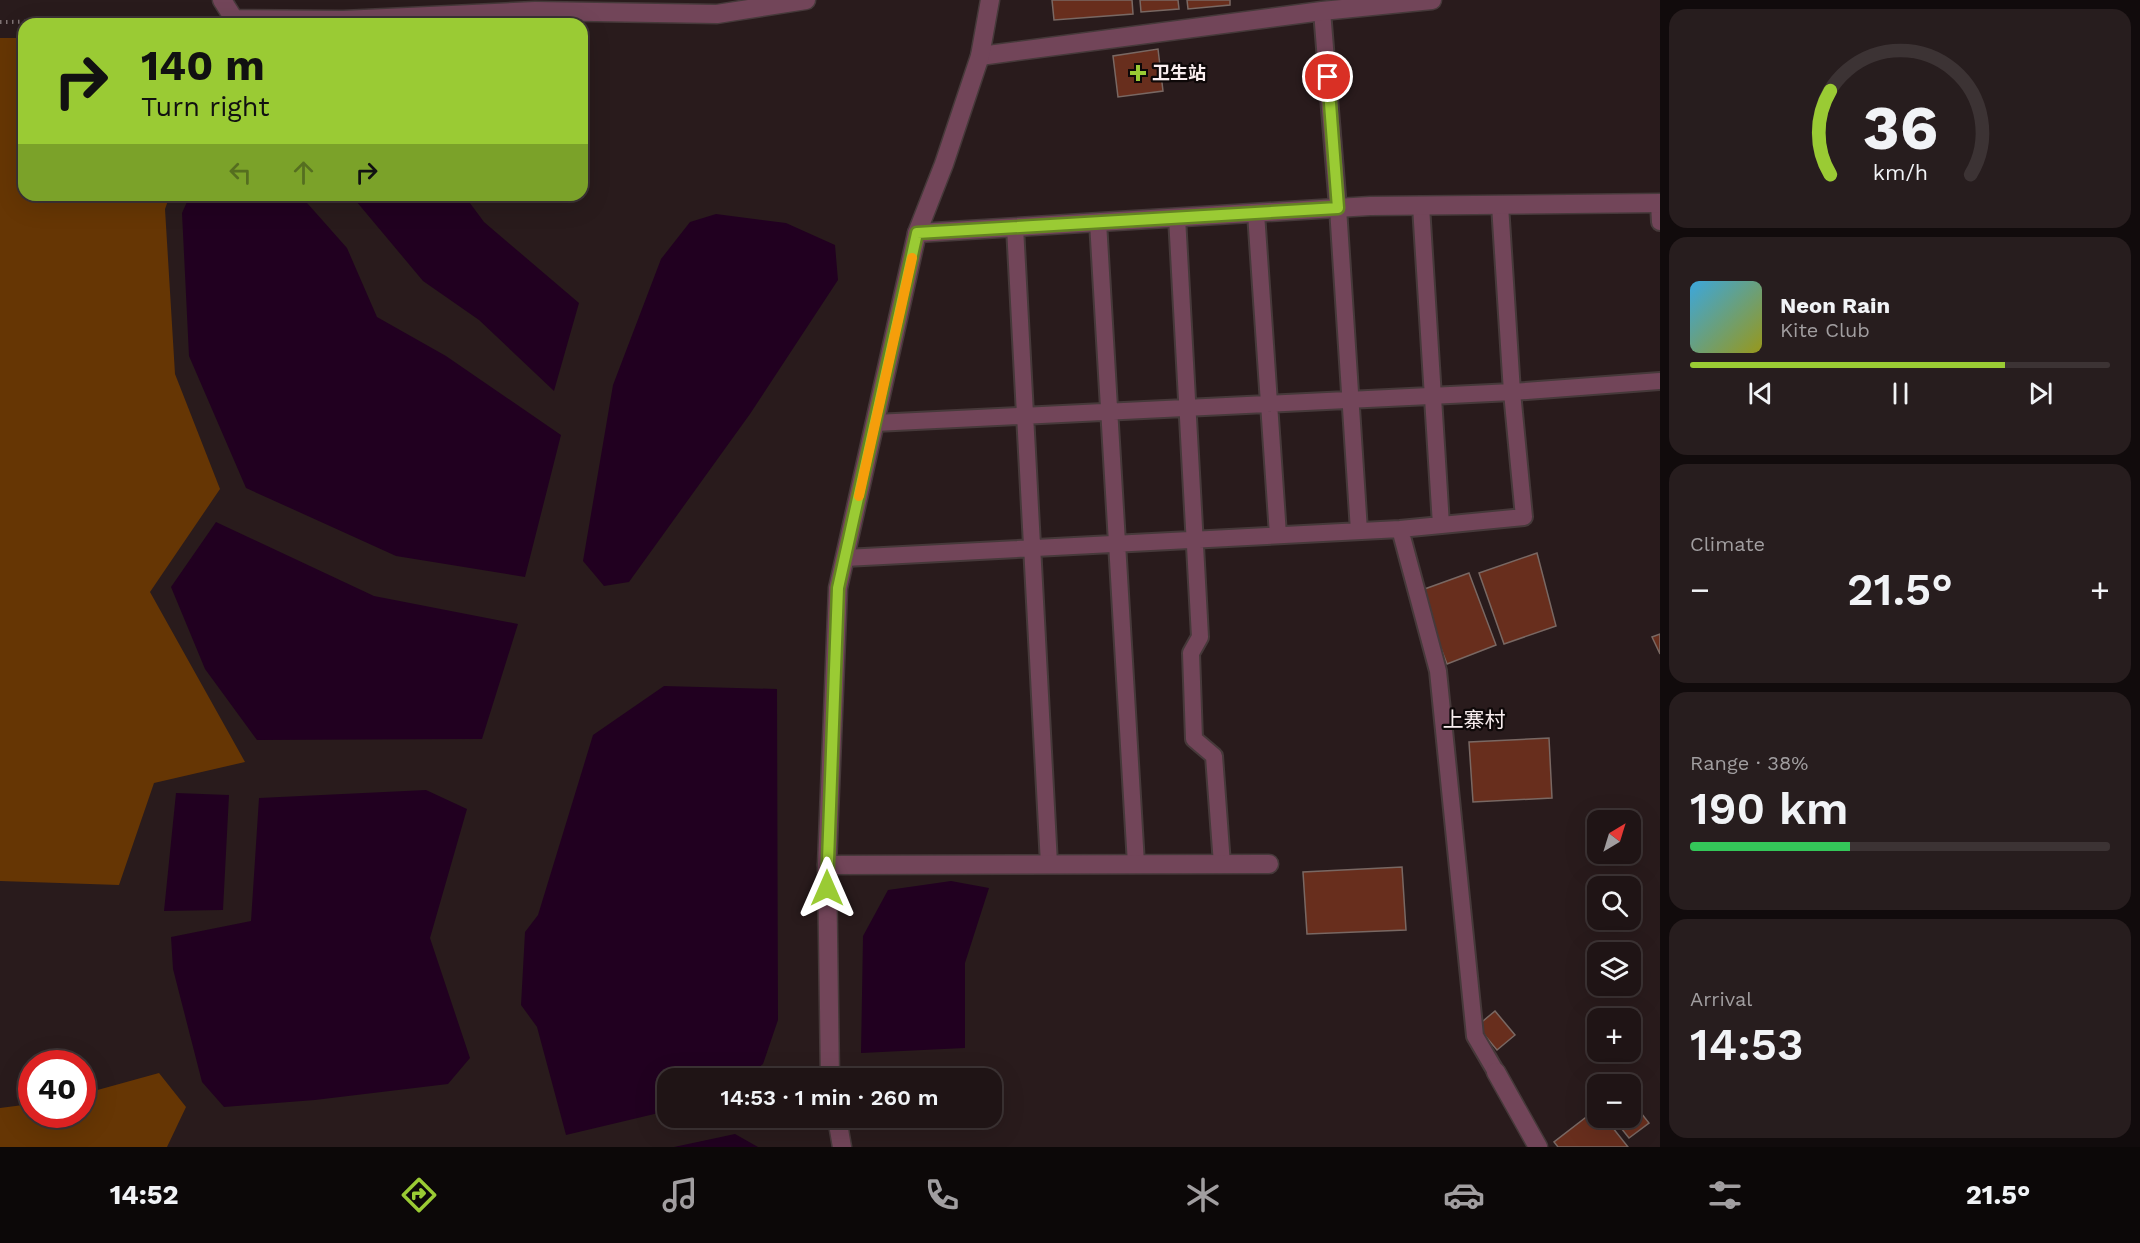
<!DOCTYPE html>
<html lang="en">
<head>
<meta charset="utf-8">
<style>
  body { margin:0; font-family:"Work Sans","Noto Sans SC",sans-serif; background:#271d1e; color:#f1f3f6; height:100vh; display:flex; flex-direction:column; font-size:22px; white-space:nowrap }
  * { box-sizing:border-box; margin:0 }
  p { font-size:20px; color:#a19ea0 }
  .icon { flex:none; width:33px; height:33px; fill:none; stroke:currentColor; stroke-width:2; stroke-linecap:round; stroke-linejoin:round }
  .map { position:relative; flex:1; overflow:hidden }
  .sheet { display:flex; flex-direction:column; gap:9px; padding:9px; background:#110b0c; width:480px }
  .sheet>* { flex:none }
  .hud { position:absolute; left:18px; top:18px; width:570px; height:183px; border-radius:18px; box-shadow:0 6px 24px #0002,0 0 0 2px #3c3334; background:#9acb34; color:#111; overflow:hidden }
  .needle { width:39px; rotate:38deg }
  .tools { position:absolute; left:1587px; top:810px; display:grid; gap:12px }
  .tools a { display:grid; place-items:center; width:54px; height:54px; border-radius:12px; background:#1f1415; box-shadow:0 6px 24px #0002,0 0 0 2px #3c3334; font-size:30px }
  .speed { position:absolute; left:18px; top:1050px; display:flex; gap:12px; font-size:30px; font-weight:700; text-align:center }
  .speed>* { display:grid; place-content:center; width:78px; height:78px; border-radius:50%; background:#1f1415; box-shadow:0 6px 24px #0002,0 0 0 2px #3c3334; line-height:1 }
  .speed .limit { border:9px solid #d22; background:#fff; color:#111 }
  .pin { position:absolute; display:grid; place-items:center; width:51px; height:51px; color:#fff; margin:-26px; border:3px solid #fff; border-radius:50%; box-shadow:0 2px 6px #0007 }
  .me { position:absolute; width:66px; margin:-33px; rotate:0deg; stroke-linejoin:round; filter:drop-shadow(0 0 4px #0008) }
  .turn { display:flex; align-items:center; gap:21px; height:126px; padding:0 24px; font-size:27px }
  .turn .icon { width:78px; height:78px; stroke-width:2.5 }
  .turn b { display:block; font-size:42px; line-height:51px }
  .lanes { display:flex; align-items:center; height:57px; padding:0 24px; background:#0003; justify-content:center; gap:30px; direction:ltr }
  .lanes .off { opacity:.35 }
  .big { font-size:45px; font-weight:600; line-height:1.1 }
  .sheet .tile { flex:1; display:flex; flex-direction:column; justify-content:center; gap:9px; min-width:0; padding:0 21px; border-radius:18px; background:#271d1e }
  .sheet .dial { align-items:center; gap:0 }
  .dial svg { height:156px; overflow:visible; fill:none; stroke:#3c3334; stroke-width:7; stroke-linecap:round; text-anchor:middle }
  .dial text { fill:#f1f3f6; stroke:none }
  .song { display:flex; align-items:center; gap:18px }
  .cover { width:72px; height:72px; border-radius:9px; background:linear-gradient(135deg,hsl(200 70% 55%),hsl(60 70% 35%)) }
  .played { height:6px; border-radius:3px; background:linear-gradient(90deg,#9acb34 75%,#3c3334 75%) }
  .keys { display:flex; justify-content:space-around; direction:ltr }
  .heat { display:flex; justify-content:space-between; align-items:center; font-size:33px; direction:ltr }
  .charge { height:9px; border-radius:4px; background:linear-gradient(90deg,#34c759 38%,#3c3334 0) }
  .trip { position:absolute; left:657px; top:1068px; width:345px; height:60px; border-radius:18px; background:#1f1415; box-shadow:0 6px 24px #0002,0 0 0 2px #3c3334; font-weight:600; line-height:60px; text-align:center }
  .dock { display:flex; height:96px; justify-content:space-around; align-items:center; background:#0c0808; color:#a19ea0 }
  .dock .icon { width:42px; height:42px }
  .dock .active { color:#9acb34 }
  .dock b { font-size:27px; color:#f1f3f6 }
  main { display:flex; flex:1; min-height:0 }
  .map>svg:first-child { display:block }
</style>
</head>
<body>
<main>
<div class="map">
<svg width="1660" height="1147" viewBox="0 0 1660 1147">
  <rect width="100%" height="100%" fill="#291b1c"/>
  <path fill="#663604" d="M 0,38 L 24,38 L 24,195 L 170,195 L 165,209 L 175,374 L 220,489 L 150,592 L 245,762 L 154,783 L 119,885 L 0,881 Z
    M 159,1073 L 186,1107 L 167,1147 L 0,1147 L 0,1108 L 31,1104 L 32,1114 L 82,1114 L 83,1094 Z"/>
  <path fill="#210020" d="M 190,195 L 300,195 L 347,248 L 377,317 L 446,356 L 561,435 L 525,577 L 396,556 L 246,488 L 189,356 L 182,213 Z
    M 351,195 L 464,195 L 484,222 L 579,303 L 554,391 L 479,320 L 423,281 Z
    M 716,214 L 786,223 L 835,245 L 838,280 L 750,414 L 629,582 L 604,586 L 583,561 L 613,385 L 661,259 L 690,222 Z
    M 216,522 L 374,596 L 518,624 L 482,739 L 257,740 L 205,669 L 171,587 Z
    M 664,686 L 777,689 L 778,1020 L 763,1064 L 745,1078 L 668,1078 L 667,1111 L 566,1135 L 537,1027 L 521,1005 L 525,932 L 538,915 L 593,735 Z
    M 426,790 L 467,809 L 430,938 L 470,1058 L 448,1084 L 315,1100 L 224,1107 L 202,1082 L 173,969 L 171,937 L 251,921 L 259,798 Z
    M 176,793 L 229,795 L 223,910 L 164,911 Z
    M 951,881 L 989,888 L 965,963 L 965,1048 L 861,1053 L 863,936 L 888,890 Z
    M 735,1134 L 758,1147 L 674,1147 Z"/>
  <path fill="#682e1d" stroke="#796863" stroke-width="1.5" d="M 1052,0 L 1132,0 L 1133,14 L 1054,20 Z
    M 1140,0 L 1178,0 L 1179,9 L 1141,12 Z
    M 1187,0 L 1230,0 L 1230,5 L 1188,9 Z
    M 1158,49 L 1163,91 L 1118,97 L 1113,56 Z
    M 1537,553 L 1556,626 L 1504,644 L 1479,573 Z
    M 1469,573 L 1496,645 L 1447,664 L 1419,591 Z
    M 1660,634 L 1660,654 L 1652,637 Z
    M 1549,738 L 1552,798 L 1473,802 L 1469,742 Z
    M 1402,867 L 1406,930 L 1307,934 L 1303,872 Z
    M 1495,1011 L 1515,1035 L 1497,1050 L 1477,1026 Z
    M 1598,1027 L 1598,1052 L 1616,1052 L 1618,1056 L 1602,1063 L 1587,1031 Z
    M 1630,1099 L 1649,1123 L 1629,1138 L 1613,1118 L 1630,1118 Z
    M 1598,1108 L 1598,1118 L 1605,1118 L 1628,1147 L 1558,1147 L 1554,1142 Z"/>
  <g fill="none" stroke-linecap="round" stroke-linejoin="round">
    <defs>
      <path id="service" d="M 1322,11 L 1338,208 L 1359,531
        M 1659,203 L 1660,222
        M 1421,206 L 1441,525
        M 1256,213 L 1278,535
        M 1177,217 L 1200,637 L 1191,653 L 1194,739 L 1214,756 L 1222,864
        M 1098,222 L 1136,864
        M 1015,227 L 1049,864
        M 875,423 L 1512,392 L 1660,381
        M 1400,529 L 1438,671 L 1475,1036 L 1496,1072
        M 845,558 L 1400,529 L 1524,517 L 1512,392 L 1500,205"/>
      <path id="minor" d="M 222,0 L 234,19 L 343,20 L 535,11 L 717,14 L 806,0
        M 980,56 L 1322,11 L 1432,0
        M 917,233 L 1370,206 L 1660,203
        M 827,865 L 1269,864
        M 1496,1072 L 1538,1147"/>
      <path id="tertiary" d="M 830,1078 L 827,865 L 838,588 L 917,233 L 944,164 L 980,56 L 990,0
        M 837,1118 L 842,1147"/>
    </defs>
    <use href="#service" stroke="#46393a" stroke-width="20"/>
    <use href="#minor" stroke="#46393a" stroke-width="21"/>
    <use href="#tertiary" stroke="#46393a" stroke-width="21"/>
    <path stroke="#7f7374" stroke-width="4" stroke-dasharray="1.5 4.5" stroke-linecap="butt" d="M 0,22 L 206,20"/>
    <use href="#service" stroke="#724559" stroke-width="16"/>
    <use href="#minor" stroke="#724559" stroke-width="18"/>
    <use href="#tertiary" stroke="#724559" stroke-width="18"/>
  </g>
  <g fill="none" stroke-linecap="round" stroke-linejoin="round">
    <defs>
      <path id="route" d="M 827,888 L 838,588 L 917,233 L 1338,208 L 1328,77"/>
    </defs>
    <use href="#route" stroke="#648422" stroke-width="15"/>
    <use href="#route" stroke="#9acb34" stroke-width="10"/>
    <path stroke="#f59e0b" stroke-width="10" d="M 859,496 L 912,258"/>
  </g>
  <path fill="#9acb34" stroke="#0e0808" stroke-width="2" d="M1135 64h6v6h6v6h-6v6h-6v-6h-6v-6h6z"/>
  <g text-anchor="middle" stroke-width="4.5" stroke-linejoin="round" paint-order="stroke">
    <g font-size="18" font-weight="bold" fill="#f9eeef" stroke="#0e0808" text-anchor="start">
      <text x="1152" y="79">卫生站</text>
    </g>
    <g font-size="21" fill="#f9eeef" stroke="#0e0808">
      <text x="1474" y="727">上寨村</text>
    </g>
  </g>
</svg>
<div class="tools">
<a><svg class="needle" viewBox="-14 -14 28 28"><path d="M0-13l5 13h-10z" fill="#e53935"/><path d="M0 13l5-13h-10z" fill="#a19ea0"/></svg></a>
<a><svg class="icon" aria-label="search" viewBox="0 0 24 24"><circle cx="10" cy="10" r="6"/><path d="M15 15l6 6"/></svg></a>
<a><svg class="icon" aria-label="layers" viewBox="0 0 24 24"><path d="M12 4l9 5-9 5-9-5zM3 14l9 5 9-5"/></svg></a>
<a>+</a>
<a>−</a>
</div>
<div class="speed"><div class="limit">40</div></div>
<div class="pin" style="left:1328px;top:77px;background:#d93025"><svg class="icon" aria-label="arrive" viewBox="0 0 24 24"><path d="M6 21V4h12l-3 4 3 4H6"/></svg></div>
<svg class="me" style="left:827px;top:888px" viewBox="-20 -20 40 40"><path d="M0-17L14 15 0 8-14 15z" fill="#9acb34" stroke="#fff" stroke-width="4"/></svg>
<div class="trip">14:53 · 1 min · 260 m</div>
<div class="hud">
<div class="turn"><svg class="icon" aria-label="right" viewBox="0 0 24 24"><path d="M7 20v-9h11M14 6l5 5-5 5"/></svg><div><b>140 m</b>Turn right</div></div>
<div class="lanes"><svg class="icon off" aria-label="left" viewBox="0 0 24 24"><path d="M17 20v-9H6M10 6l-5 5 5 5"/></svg><svg class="icon off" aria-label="ahead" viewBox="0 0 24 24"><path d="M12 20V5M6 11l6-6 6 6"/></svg><svg class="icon" aria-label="right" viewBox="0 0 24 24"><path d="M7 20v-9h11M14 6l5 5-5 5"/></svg></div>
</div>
</div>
<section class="sheet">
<div class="tile dial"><svg viewBox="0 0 100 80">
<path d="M14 69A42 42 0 1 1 86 69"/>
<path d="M14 69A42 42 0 0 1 14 26" stroke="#9acb34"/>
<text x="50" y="56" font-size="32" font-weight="700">36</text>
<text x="50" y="72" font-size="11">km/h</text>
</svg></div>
<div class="tile">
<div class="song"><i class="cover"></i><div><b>Neon Rain</b><p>Kite Club</p></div></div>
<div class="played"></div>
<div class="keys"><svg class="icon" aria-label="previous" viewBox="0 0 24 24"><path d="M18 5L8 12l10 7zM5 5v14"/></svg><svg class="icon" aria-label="pause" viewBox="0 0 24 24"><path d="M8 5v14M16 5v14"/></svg><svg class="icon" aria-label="next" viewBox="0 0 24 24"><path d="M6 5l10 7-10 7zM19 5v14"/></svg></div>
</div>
<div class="tile"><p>Climate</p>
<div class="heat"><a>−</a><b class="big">21.5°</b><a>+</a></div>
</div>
<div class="tile"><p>Range · 38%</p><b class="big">190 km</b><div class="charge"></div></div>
<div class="tile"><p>Arrival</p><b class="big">14:53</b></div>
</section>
</main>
<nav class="dock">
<b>14:52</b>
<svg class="icon active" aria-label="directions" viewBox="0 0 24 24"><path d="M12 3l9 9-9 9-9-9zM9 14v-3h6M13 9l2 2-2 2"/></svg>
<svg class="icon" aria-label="music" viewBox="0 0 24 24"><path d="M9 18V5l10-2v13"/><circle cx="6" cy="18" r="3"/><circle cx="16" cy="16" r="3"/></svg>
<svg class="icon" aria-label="phone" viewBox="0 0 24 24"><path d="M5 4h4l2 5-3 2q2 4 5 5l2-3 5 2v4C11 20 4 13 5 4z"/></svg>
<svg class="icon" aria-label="climate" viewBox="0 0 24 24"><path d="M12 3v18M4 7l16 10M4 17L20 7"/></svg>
<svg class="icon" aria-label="car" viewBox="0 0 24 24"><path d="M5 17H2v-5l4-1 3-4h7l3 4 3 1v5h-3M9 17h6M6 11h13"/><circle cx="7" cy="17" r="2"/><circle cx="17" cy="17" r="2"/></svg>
<svg class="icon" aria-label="filters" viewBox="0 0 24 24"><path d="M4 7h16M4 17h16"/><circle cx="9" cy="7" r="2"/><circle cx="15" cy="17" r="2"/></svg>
<b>21.5°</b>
</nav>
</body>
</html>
